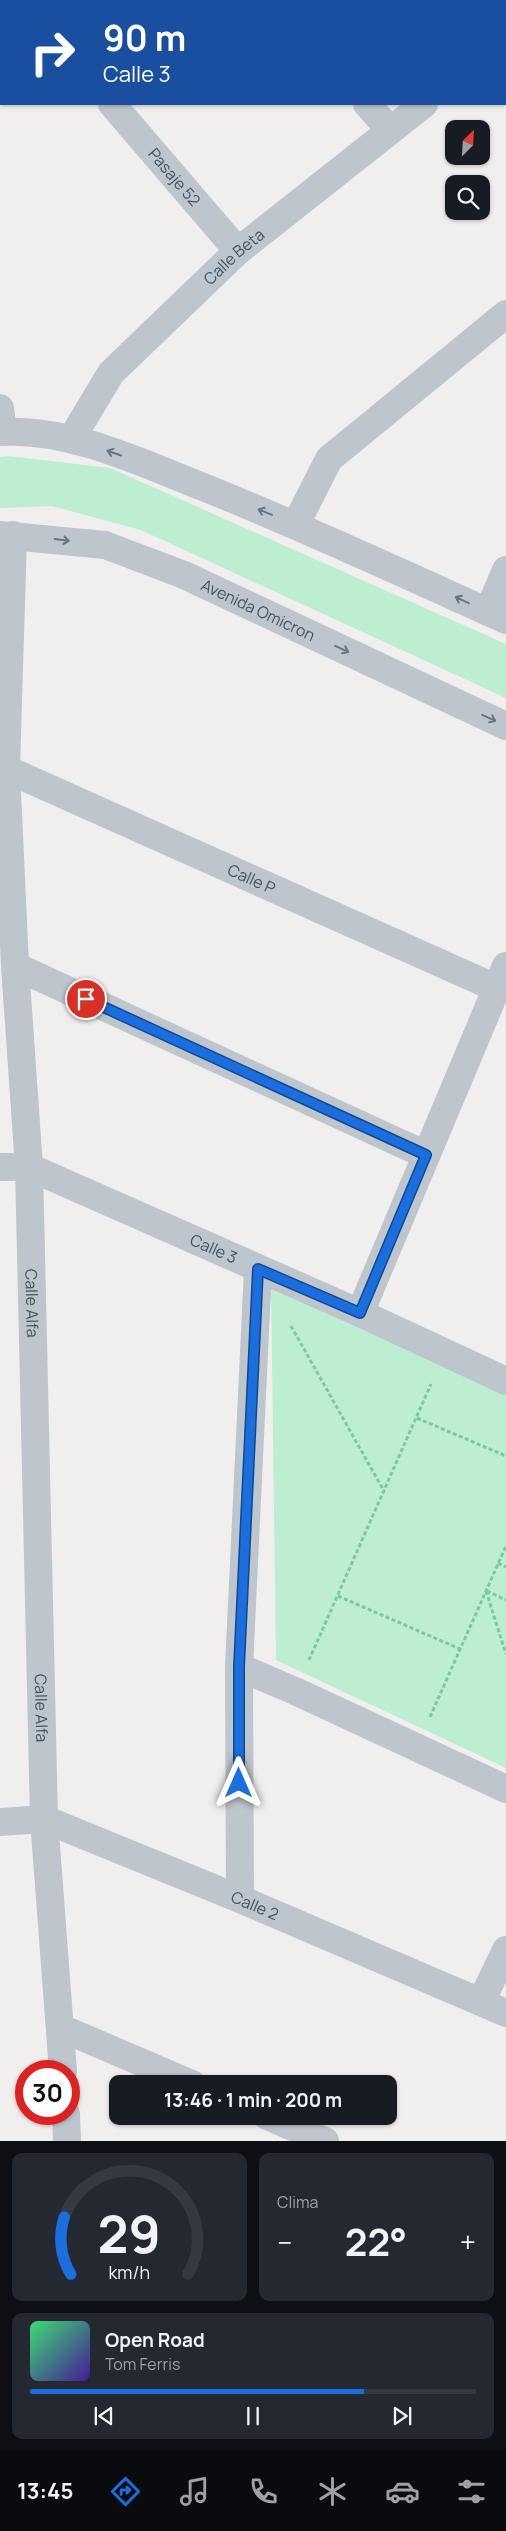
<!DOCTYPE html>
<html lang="es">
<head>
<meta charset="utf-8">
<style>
  body { margin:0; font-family:Manrope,sans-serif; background:#242831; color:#f1f3f6; height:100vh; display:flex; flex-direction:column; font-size:19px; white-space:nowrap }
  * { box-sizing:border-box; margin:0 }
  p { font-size:16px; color:#9ea1a6 }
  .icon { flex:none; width:28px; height:28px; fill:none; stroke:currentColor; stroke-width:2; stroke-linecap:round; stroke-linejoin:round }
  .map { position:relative; height:2141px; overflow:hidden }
  .drawer { display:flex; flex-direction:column; gap:12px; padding:12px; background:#0d0f14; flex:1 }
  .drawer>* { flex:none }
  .hud { position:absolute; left:0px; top:0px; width:506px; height:105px; box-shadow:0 1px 4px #0004; background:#1a4fa0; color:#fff; overflow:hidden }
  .needle { width:32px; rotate:24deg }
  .controls { position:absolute; left:445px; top:120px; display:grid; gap:10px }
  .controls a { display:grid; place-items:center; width:45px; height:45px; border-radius:10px; background:#171b24; box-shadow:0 1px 4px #0004; font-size:25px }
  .speed { position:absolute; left:15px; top:2060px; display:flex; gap:10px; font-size:25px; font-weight:700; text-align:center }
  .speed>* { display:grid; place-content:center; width:65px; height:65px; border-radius:50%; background:#171b24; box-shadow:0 1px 4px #0004; line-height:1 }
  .speed .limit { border:8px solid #d22; background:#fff; color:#111 }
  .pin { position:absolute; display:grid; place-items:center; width:42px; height:42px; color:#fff; margin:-21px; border:2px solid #fff; border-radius:50%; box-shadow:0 1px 5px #0007 }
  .me { position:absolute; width:55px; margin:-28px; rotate:0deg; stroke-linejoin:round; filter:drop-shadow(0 0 4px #0008) }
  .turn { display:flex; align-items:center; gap:18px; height:105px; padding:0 20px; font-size:22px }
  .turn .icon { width:65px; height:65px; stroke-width:2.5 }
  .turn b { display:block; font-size:35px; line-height:42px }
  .big { font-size:38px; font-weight:700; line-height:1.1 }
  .drawer .card { flex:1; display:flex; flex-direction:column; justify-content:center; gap:8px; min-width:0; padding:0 18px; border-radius:10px; background:#242831 }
  .drawer .dial { align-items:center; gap:0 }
  .dial svg { height:130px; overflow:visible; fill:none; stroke:#363941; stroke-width:7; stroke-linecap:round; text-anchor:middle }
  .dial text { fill:#f1f3f6; stroke:none }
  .song { display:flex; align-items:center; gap:15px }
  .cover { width:60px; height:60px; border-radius:8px; background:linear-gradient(135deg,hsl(140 70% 55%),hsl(260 70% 35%)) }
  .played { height:5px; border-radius:2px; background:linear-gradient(90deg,#1b6ede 75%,#363941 75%) }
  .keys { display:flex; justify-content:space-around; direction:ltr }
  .heat { display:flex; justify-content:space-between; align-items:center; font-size:28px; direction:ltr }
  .drawer .tiles { flex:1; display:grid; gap:12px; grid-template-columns:1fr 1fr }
  .card:last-child { grid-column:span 2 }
  .trip { position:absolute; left:109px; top:2075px; width:288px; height:50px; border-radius:10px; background:#171b24; box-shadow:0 1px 4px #0004; font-weight:700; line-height:50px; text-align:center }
  .dock { display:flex; height:80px; justify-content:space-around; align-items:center; background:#090b0e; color:#9ea1a6 }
  .dock .icon { width:35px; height:35px }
  .dock .on { color:#1b6ede }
  .dock b { font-size:22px; color:#f1f3f6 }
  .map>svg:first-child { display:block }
</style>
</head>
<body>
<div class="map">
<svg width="506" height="2141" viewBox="0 0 506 2141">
  <rect width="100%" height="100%" fill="#f1eeee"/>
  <path fill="#bdeed1" d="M 8,456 L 110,468 L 506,644 L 506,698 L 141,530 L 52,506 L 0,508 L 0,457 Z
    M 271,1284 L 506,1388 L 506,1768 L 276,1660 Z"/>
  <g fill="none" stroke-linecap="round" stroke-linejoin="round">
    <path stroke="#76cca2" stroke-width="3" stroke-dasharray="4 2.5" stroke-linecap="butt" d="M 291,1326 L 384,1491
      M 417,1418 L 506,1456
      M 498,1563 L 506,1567
      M 486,1591 L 506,1654
      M 487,1591 L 506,1600
      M 338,1596 L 460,1649
      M 309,1660 L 431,1384
      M 430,1717 L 506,1546"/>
    <g stroke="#bdc6cd" stroke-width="28">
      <path d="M 22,0 L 24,1"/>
      <path d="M 277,0 L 278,1"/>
      <path d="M 505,41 L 506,41"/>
      <path id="s1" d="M 112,104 L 238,251"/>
      <path d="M 367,104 L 390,130"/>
      <path d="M 0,408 L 3,432"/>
      <path id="s2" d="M 72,438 L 111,373 L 238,251 L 424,104"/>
      <path d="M 296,524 L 329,459 L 506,314"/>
      <path id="s3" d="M 13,535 L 6,769 L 15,966 L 29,1167 L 44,1819 L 63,2071"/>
      <path d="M 488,612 L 506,570"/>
      <path id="s4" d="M 6,769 L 496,988"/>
      <path d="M 15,966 L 426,1155"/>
      <path id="s5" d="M 0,1167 L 29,1167 L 360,1313 L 506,1381"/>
      <path d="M 360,1313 L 506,966"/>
      <path d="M 239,1667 L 295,1691 L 506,1789"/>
      <path id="s6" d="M 0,1822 L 44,1819 L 240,1899 L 506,2013"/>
      <path d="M 240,1899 L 239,1667 L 258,1269"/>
      <path d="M 481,2002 L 506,1950"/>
      <path d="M 61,2028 L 192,2084"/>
      <path d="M 66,2114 L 67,2141"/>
      <path d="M 267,2116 L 325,2141"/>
    </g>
    <g stroke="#bdc6cd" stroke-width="28">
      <path d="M 0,432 C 70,428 140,462 203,487 C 306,528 406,575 506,620"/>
      <path id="s7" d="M 0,535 L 105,545 L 184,575 L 506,726"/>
    </g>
  </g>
  <defs><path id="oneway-shaft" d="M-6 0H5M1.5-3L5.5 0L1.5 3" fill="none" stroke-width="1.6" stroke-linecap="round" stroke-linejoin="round" transform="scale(1.25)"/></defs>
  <g stroke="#6a747e">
    <use href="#oneway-shaft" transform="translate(114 453) rotate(-161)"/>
    <use href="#oneway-shaft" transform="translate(265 512) rotate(-158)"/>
    <use href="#oneway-shaft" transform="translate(62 540) rotate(7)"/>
    <use href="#oneway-shaft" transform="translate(462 600) rotate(-155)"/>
    <use href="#oneway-shaft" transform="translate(342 649) rotate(25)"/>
    <use href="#oneway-shaft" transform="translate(489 718) rotate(25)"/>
  </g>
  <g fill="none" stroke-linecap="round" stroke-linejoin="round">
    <defs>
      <path id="route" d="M 86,999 L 426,1155 L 360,1313 L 258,1269 L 239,1667 L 239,1783"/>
    </defs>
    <use href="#route" stroke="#124890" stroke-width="12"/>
    <use href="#route" stroke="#1b6ede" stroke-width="9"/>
  </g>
  <g text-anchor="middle" stroke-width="5" stroke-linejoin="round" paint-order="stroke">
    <g font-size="16" fill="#47515c" stroke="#fff">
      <text dy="6" stroke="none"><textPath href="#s1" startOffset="96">Pasaje 52</textPath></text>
      <text dy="6" stroke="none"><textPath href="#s2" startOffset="245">Calle Beta</textPath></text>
      <text dy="6" stroke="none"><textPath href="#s7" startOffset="272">Avenida Omicron</textPath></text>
      <text dy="6" stroke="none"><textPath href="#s4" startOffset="269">Calle P</textPath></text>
      <text dy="6" stroke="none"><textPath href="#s5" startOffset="231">Calle 3</textPath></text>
      <text dy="6" stroke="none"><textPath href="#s3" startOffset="769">Calle Alfa</textPath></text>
      <text dy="6" stroke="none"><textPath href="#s3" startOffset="1174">Calle Alfa</textPath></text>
      <text dy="6" stroke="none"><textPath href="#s6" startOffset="272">Calle 2</textPath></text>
    </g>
  </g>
</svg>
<div class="controls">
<a><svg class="needle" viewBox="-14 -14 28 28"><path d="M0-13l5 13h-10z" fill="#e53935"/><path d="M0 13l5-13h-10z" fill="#9ea1a6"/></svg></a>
<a><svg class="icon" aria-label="search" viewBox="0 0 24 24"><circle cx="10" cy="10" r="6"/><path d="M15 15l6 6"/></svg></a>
</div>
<div class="speed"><div class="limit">30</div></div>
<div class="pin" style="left:86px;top:999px;background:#d93025"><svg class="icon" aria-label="arrive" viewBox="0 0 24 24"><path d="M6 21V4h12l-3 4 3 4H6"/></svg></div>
<svg class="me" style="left:239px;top:1783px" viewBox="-20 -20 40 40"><path d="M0-17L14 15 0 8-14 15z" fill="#1b6ede" stroke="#fff" stroke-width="4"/></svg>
<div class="trip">13:46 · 1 min · 200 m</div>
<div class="hud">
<div class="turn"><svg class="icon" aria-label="right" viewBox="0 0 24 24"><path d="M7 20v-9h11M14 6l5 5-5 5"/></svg><div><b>90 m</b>Calle 3</div></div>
</div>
</div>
<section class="drawer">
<div class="tiles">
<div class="card dial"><svg viewBox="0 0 100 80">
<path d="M14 69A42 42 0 1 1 86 69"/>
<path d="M14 69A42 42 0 0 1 10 34" stroke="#1b6ede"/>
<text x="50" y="56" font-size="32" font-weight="700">29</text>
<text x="50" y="72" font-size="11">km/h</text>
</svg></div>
<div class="card"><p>Clima</p>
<div class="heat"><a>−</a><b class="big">22°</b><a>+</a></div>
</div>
<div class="card">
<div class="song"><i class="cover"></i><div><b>Open Road</b><p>Tom Ferris</p></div></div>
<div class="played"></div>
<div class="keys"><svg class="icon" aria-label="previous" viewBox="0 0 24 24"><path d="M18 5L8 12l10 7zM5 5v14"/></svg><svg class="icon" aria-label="pause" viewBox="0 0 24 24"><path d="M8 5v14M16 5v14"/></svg><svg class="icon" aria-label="next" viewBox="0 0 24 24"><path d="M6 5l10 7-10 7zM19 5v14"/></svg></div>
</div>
</div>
</section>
<nav class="dock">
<b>13:45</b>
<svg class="icon on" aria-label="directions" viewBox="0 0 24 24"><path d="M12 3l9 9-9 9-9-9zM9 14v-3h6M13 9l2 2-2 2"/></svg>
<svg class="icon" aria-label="music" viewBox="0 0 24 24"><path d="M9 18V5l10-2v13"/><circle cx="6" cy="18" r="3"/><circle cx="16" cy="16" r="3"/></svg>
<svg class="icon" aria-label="phone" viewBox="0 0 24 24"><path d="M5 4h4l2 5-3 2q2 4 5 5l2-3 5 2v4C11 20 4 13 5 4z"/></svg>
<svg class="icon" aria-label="climate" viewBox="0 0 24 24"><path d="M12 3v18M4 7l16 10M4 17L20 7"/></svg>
<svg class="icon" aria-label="car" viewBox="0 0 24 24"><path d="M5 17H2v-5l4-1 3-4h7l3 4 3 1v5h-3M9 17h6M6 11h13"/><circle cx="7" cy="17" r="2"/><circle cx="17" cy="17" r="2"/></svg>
<svg class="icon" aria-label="filters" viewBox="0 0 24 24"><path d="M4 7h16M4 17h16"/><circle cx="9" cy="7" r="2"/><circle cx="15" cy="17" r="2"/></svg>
</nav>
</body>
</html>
